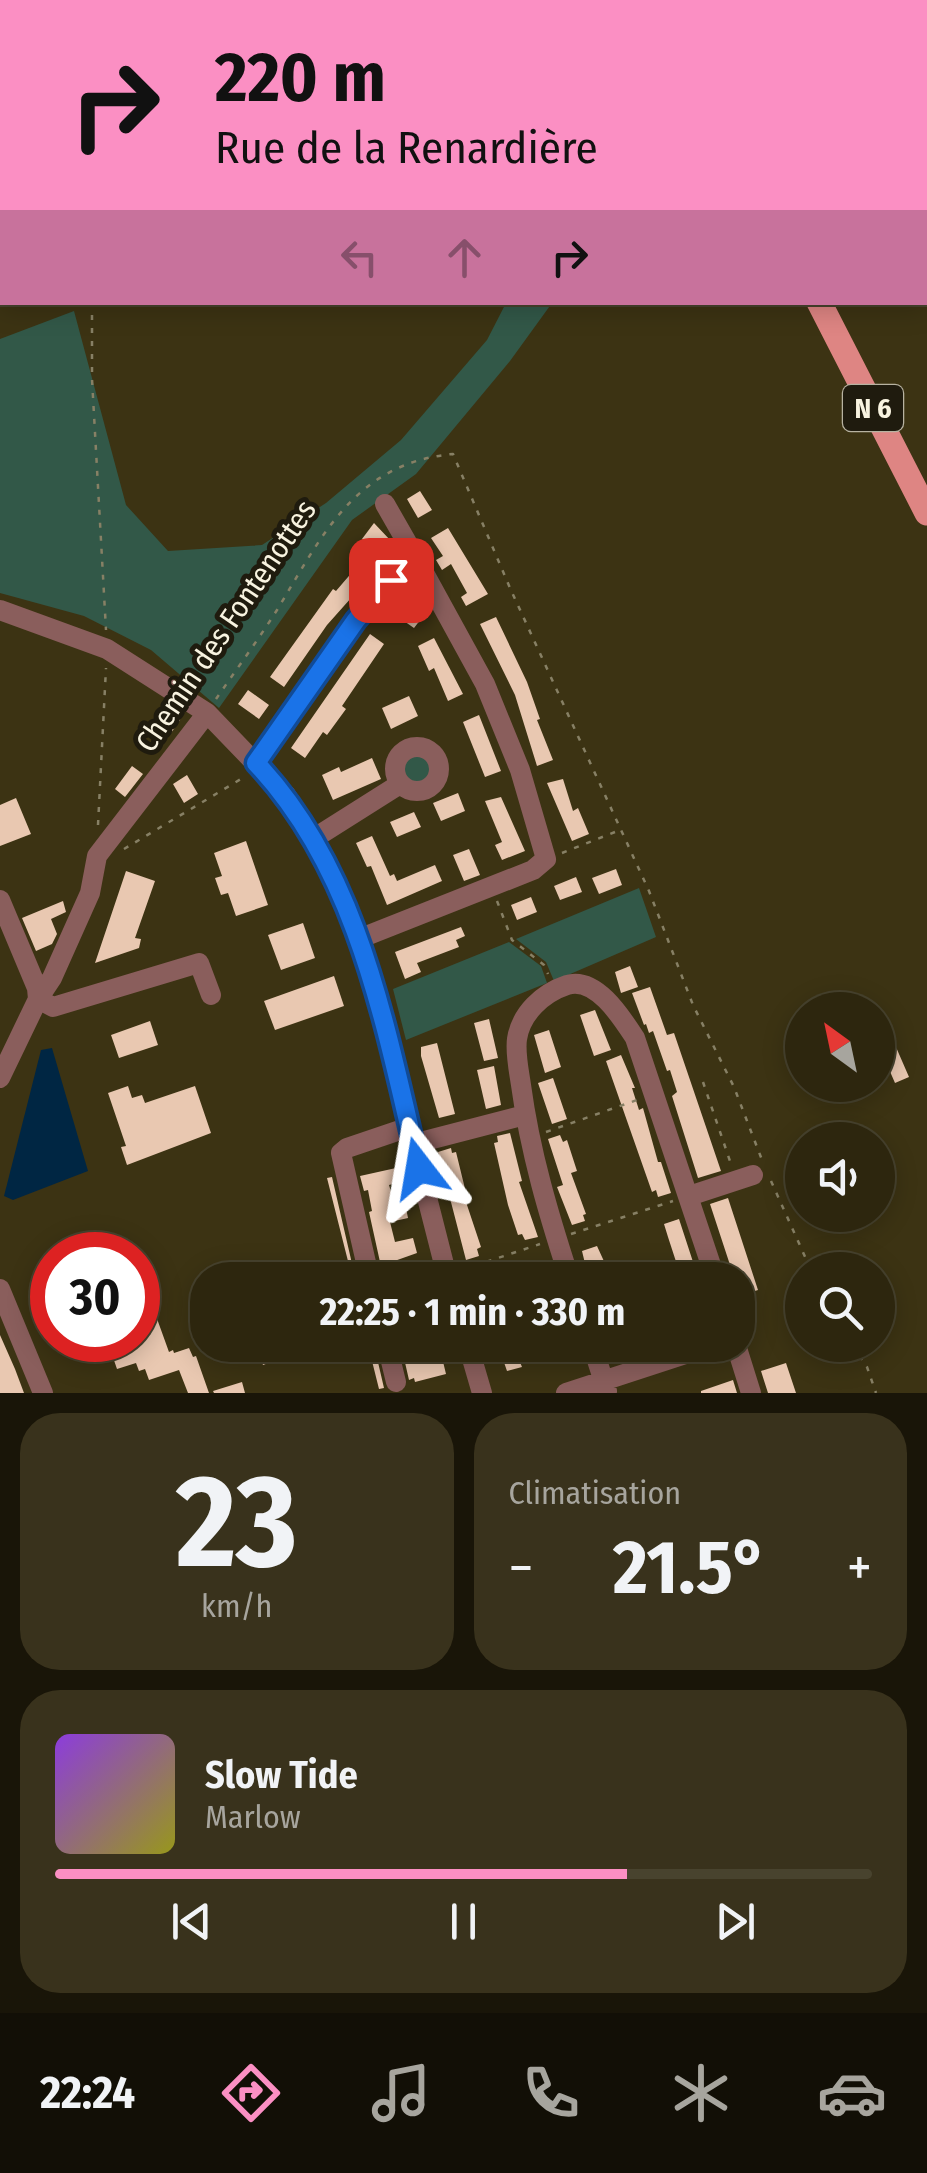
<!DOCTYPE html>
<html lang="fr">
<head>
<meta charset="utf-8">
<style>
  body { margin:0; font-family:"Fira Sans Condensed",sans-serif; background:#39321c; color:#f1f3f6; height:100vh; display:flex; flex-direction:column; font-size:38px; white-space:nowrap }
  * { box-sizing:border-box; margin:0 }
  p { font-size:32px; color:#a7a59e }
  .icon { flex:none; width:55px; height:55px; fill:none; stroke:currentColor; stroke-width:2; stroke-linecap:round; stroke-linejoin:round }
  .map { position:relative; height:1393px; overflow:hidden }
  .side { display:flex; flex-direction:column; gap:20px; padding:20px; background:#191508; flex:1 }
  .side>* { flex:none }
  .guide { position:absolute; left:0px; top:0px; width:928px; height:305px; box-shadow:0 5px 25px #0003,0 0 0 2px #48432e; background:#fb8fc3; color:#111; overflow:hidden }
  .needle { width:65px; rotate:327deg }
  .controls { position:absolute; left:785px; top:992px; display:grid; gap:20px }
  .controls a { display:grid; place-items:center; width:110px; height:110px; border-radius:50%; background:#2d260e; box-shadow:0 5px 25px #0003,0 0 0 2px #48432e; font-size:50px }
  .speed { position:absolute; left:30px; top:1232px; display:flex; gap:20px; font-size:50px; font-weight:700; text-align:center }
  .speed>* { display:grid; place-content:center; width:130px; height:130px; border-radius:50%; background:#2d260e; box-shadow:0 5px 25px #0003,0 0 0 2px #48432e; line-height:1 }
  .speed .limit { border:15px solid #d22; background:#fff; color:#111 }
  .pin { position:absolute; display:grid; place-items:center; width:85px; height:85px; color:#fff; margin:-42px; border-radius:20px; box-shadow:0 5px 15px #0006 }
  .me { position:absolute; width:110px; margin:-55px; rotate:346deg; stroke-linejoin:round; filter:drop-shadow(0 0 8px #0008) }
  .turn { display:flex; align-items:center; gap:35px; height:210px; padding:0 50px; font-size:45px }
  .turn .icon { width:130px; height:130px; stroke-width:2.5 }
  .turn b { display:block; font-size:70px; line-height:85px }
  .lanes { display:flex; align-items:center; height:95px; padding:0 50px; background:#0003; justify-content:center; gap:50px; direction:ltr }
  .lanes .off { opacity:.35 }
  .big { font-size:75px; font-weight:700; line-height:1.1 }
  .side .widget { flex:1; display:flex; flex-direction:column; justify-content:center; gap:15px; min-width:0; padding:0 35px; border-radius:40px; background:#39321c }
  .side .dial { align-items:center; gap:0 }
  .dial b { font-size:130px; line-height:1 }
  .song { display:flex; align-items:center; gap:30px }
  .cover { width:120px; height:120px; border-radius:15px; background:linear-gradient(135deg,hsl(270 70% 55%),hsl(60 70% 35%)) }
  .played { height:10px; border-radius:5px; background:linear-gradient(90deg,#fb8fc3 70%,#48432e 70%) }
  .keys { display:flex; justify-content:space-around; direction:ltr }
  .heat { display:flex; justify-content:space-between; align-items:center; font-size:55px; direction:ltr }
  .side .tiles { flex:1; display:grid; gap:20px; grid-template-columns:1fr 1fr }
  .widget:last-child { grid-column:span 2 }
  .trip { position:absolute; left:190px; top:1262px; width:565px; height:100px; border-radius:40px; background:#2d260e; box-shadow:0 5px 25px #0003,0 0 0 2px #48432e; font-weight:700; line-height:100px; text-align:center }
  .menu { display:flex; height:160px; justify-content:space-around; align-items:center; background:#120f06; color:#a7a59e }
  .menu .icon { width:70px; height:70px }
  .menu .selected { color:#fb8fc3 }
  .menu b { font-size:45px; color:#f1f3f6 }
  .map>svg:first-child { display:block }
</style>
</head>
<body>
<div class="map">
<svg width="927" height="1393" viewBox="0 0 927 1393">
  <rect width="100%" height="100%" fill="#3c3313"/>
  <path fill="#325848" d="M 506,303 L 552,303 L 510,361 L 416,474 L 352,520 L 219,708 L 151,650 L 84,616 L 0,593 L 0,339 L 74,311 L 126,505 L 168,551 L 262,545 L 326,503 L 401,440 L 487,340 Z
    M400 768a17 17 0 1 1 34 0a17 17 0 1 1-34 0Z
    M 639,888 L 656,937 L 554,981 L 546,962 L 516,939 Z
    M 509,942 L 541,966 L 547,983 L 406,1040 L 393,989 Z"/>
  <path fill="#002643" d="M 52,1048 L 88,1171 L 13,1200 L 4,1196 L 41,1050 Z"/>
  <path fill="#e9c8b1" d="M 420,491 L 432,510 L 418,518 L 407,499 Z
    M 374,523 L 391,541 L 364,575 L 368,579 L 327,625 L 284,687 L 270,677 L 333,589 L 336,591 L 372,549 L 362,539 Z
    M 448,528 L 488,594 L 466,606 L 461,597 L 467,593 L 451,564 L 442,570 L 436,560 L 443,556 L 431,538 Z
    M 401,598 L 424,615 L 414,628 L 391,612 Z
    M 496,617 L 527,682 L 540,719 L 537,720 L 553,760 L 537,766 L 515,695 L 480,624 Z
    M 370,634 L 384,644 L 342,706 L 346,709 L 327,735 L 323,732 L 305,758 L 291,748 Z
    M 434,638 L 463,694 L 448,701 L 434,668 L 429,671 L 418,646 Z
    M 248,690 L 269,705 L 259,719 L 238,704 Z
    M 409,696 L 418,716 L 391,729 L 382,708 Z
    M 166,711 L 180,720 L 171,733 L 157,723 Z
    M 479,715 L 501,771 L 485,777 L 463,722 Z
    M 372,758 L 381,779 L 333,800 L 322,775 L 339,767 L 341,772 Z
    M 132,766 L 143,774 L 125,797 L 115,789 Z
    M 187,775 L 198,794 L 184,803 L 173,784 Z
    M 563,779 L 573,811 L 578,808 L 589,834 L 572,841 L 547,783 Z
    M 458,793 L 465,811 L 441,821 L 433,803 Z
    M 501,797 L 525,851 L 502,860 L 495,845 L 502,842 L 485,801 Z
    M 16,798 L 31,834 L 0,846 L 0,805 Z
    M 414,812 L 421,827 L 397,837 L 390,822 Z
    M 372,836 L 390,876 L 394,874 L 397,881 L 435,865 L 442,881 L 387,905 L 371,866 L 367,867 L 356,843 Z
    M 246,841 L 268,905 L 236,916 L 228,893 L 221,895 L 215,878 L 222,876 L 214,853 Z
    M 469,849 L 480,875 L 464,881 L 453,855 Z
    M 616,869 L 622,885 L 599,894 L 592,878 Z
    M 126,871 L 155,881 L 135,938 L 141,939 L 139,948 L 95,963 Z
    M 576,877 L 582,892 L 560,900 L 554,886 Z
    M 531,897 L 537,912 L 517,920 L 511,905 Z
    M 63,901 L 66,912 L 51,919 L 57,934 L 52,944 L 36,951 L 22,918 Z
    M 303,923 L 315,958 L 281,970 L 268,935 Z
    M 461,927 L 465,936 L 456,940 L 459,947 L 417,963 L 421,972 L 405,979 L 395,952 Z
    M 630,966 L 638,987 L 621,993 L 615,972 Z
    M 334,976 L 344,1006 L 275,1030 L 264,1001 Z
    M 650,987 L 667,1035 L 674,1033 L 721,1171 L 698,1178 L 672,1096 L 677,1092 L 670,1070 L 667,1071 L 653,1031 L 649,1033 L 646,1024 L 644,1025 L 632,993 Z
    M 595,1010 L 611,1050 L 594,1056 L 580,1015 Z
    M 489,1019 L 498,1058 L 484,1061 L 474,1023 Z
    M 150,1021 L 158,1045 L 119,1058 L 111,1035 Z
    M 549,1030 L 561,1067 L 545,1073 L 534,1035 Z
    M 889,1031 L 909,1077 L 895,1083 L 878,1044 L 878,1035 Z
    M 437,1043 L 455,1114 L 439,1118 L 421,1056 L 421,1047 Z
    M 621,1055 L 635,1088 L 632,1088 L 639,1110 L 643,1108 L 658,1162 L 661,1162 L 671,1193 L 658,1197 L 656,1190 L 652,1192 L 606,1061 Z
    M 494,1066 L 501,1105 L 486,1109 L 477,1070 Z
    M 553,1078 L 567,1119 L 552,1124 L 538,1083 Z
    M 128,1086 L 132,1098 L 142,1095 L 145,1103 L 195,1086 L 211,1133 L 127,1165 L 121,1147 L 126,1146 L 108,1093 Z
    M 510,1133 L 522,1181 L 519,1182 L 538,1237 L 525,1240 L 522,1234 L 518,1235 L 508,1205 L 494,1143 L 498,1142 L 497,1136 Z
    M 560,1135 L 563,1142 L 567,1140 L 577,1171 L 571,1173 L 586,1214 L 583,1215 L 585,1221 L 572,1225 L 557,1187 L 563,1185 L 548,1139 Z
    M 451,1148 L 452,1153 L 456,1152 L 468,1201 L 466,1202 L 481,1247 L 477,1249 L 479,1256 L 466,1260 L 438,1152 Z
    M 396,1168 L 400,1182 L 389,1185 L 395,1205 L 405,1203 L 408,1218 L 390,1222 L 395,1242 L 413,1238 L 417,1253 L 386,1264 L 385,1260 L 380,1262 L 369,1212 L 372,1211 L 368,1190 L 364,1191 L 360,1176 Z
    M 332,1177 L 353,1268 L 350,1269 L 327,1178 Z
    M 728,1198 L 758,1290 L 740,1296 L 738,1272 L 733,1274 L 710,1204 Z
    M 679,1219 L 695,1268 L 699,1280 L 682,1280 L 668,1237 L 664,1224 Z
    M 597,1246 L 608,1270 L 605,1271 L 608,1280 L 592,1280 L 590,1276 L 588,1276 L 582,1251 Z
    M 545,1262 L 549,1280 L 535,1280 L 531,1267 Z
    M 138,1266 L 169,1352 L 173,1350 L 174,1353 L 189,1348 L 193,1357 L 196,1356 L 209,1393 L 188,1393 L 179,1370 L 149,1380 L 145,1369 L 139,1371 L 136,1363 L 117,1369 L 107,1340 L 138,1340 Z
    M 0,1335 L 15,1369 L 24,1393 L 0,1393 Z
    M 256,1345 L 290,1345 L 293,1354 L 263,1365 Z
    M 368,1345 L 374,1345 L 384,1388 L 379,1389 Z
    M 401,1345 L 439,1345 L 446,1374 L 415,1382 L 414,1378 L 409,1380 Z
    M 498,1345 L 513,1345 L 522,1367 L 507,1371 Z
    M 786,1363 L 796,1393 L 768,1393 L 761,1371 Z
    M 733,1380 L 737,1393 L 701,1393 L 701,1391 Z
    M 242,1382 L 245,1393 L 214,1393 L 213,1391 Z"/>
  <g fill="none" stroke-linecap="round" stroke-linejoin="round">
    <path stroke="#878065" stroke-width="2.5" stroke-dasharray="5 8" stroke-linecap="butt" d="M 601,0 L 602,2
      M 620,0 L 620,2
      M 104,2 L 104,0
      M 92,302 L 92,379 L 106,630
      M 216,699 C 236,670 258,640 277,610 C 322,536 355,463 453,454 L 510,588 L 649,891 L 693,1005 L 734,1087 L 762,1160
      M 98,825 L 106,668
      M 124,849 L 246,776
      M 562,853 L 620,830
      M 497,901 L 512,940 L 544,965 L 548,974
      M 703,1082 L 731,1164
      M 546,1132 L 637,1100
      M 771,1181 L 811,1270
      M 571,1234 L 673,1201
      M 462,1270 L 540,1244
      M 852,1345 L 867,1367 L 876,1393"/>
    <path stroke="#8a5e5c" stroke-width="20" d="M 385,504 L 417,560
      M 0,610 L 107,649 L 207,713 L 286,795 L 319,848 L 361,938 L 448,1280
      M395 769a22 22 0 1 1 44 0a22 22 0 1 1-44 0Z
      M 256,763 C 305,694 349,612 417,560 L 485,684 L 520,770 L 546,859 L 533,870 L 361,938
      M 313,839 L 400,784
      M 0,900 L 37,988 L 38,999
      M 38,999 L 53,1007 L 199,963 L 211,995
      M 0,1078 L 38,999 L 52,978 L 90,893 L 97,856 L 207,713
      M 413,1144 L 525,1115
      M 689,1196 L 753,1175
      M 370,1280 L 341,1153 L 347,1148 L 409,1127
      M 570,1280 C 549,1216 530,1152 521,1085 C 519,1071 515,1053 517,1039 C 521,1013 543,993 567,985 C 596,976 622,1018 635,1038 L 716,1280
      M 0,1289 L 43,1393
      M 387,1345 L 396,1382
      M 468,1345 L 482,1393
      M 592,1345 L 607,1391
      M 736,1345 L 751,1393
      M 566,1393 L 713,1345"/>
    <path stroke="#de8583" stroke-width="25" d="M 674,0 L 676,2
      M 819,302 L 927,513"/>
  </g>
  <g fill="none" stroke-linecap="round" stroke-linejoin="round">
    <defs>
      <path id="route" d="M 391,580 L 356,620 L 256,763 C 359,872 385,1026 419,1168"/>
    </defs>
    <use href="#route" stroke="#114b97" stroke-width="25"/>
    <use href="#route" stroke="#1a73e8" stroke-width="18"/>
  </g>
  <g text-anchor="middle" stroke-width="10" stroke-linejoin="round" paint-order="stroke">
    <rect fill="#1f1b0e" stroke="#b7b2a1" stroke-width="2.5" x="843" y="385" width="60" height="46" rx="8"/>
    <g font-size="28" font-weight="bold" fill="#f8f3e0">
      <text x="873" y="418">N 6</text>
    </g>
    <g font-size="30" fill="#f8f3e0" stroke="#1f1b0e">
      <text transform="translate(226 626) rotate(-56)" y="10">Chemin des Fontenottes</text>
    </g>
  </g>
</svg>
<div class="controls">
<a><svg class="needle" viewBox="-14 -14 28 28"><path d="M0-13l5 13h-10z" fill="#e53935"/><path d="M0 13l5-13h-10z" fill="#a7a59e"/></svg></a>
<a><svg class="icon" aria-label="sound" viewBox="0 0 24 24"><path d="M4 9h4l5-4v14l-5-4H4zM17 9q2 3 0 6"/></svg></a>
<a><svg class="icon" aria-label="search" viewBox="0 0 24 24"><circle cx="10" cy="10" r="6"/><path d="M15 15l6 6"/></svg></a>
</div>
<div class="speed"><div class="limit">30</div></div>
<div class="pin" style="left:391px;top:580px;background:#d93025"><svg class="icon" aria-label="arrive" viewBox="0 0 24 24"><path d="M6 21V4h12l-3 4 3 4H6"/></svg></div>
<svg class="me" style="left:419px;top:1168px" viewBox="-20 -20 40 40"><path d="M0-17L14 15 0 8-14 15z" fill="#1a73e8" stroke="#fff" stroke-width="4"/></svg>
<div class="trip">22:25 · 1 min · 330 m</div>
<div class="guide">
<div class="turn"><svg class="icon" aria-label="right" viewBox="0 0 24 24"><path d="M7 20v-9h11M14 6l5 5-5 5"/></svg><div><b>220 m</b>Rue de la Renardière</div></div>
<div class="lanes"><svg class="icon off" aria-label="left" viewBox="0 0 24 24"><path d="M17 20v-9H6M10 6l-5 5 5 5"/></svg><svg class="icon off" aria-label="ahead" viewBox="0 0 24 24"><path d="M12 20V5M6 11l6-6 6 6"/></svg><svg class="icon" aria-label="right" viewBox="0 0 24 24"><path d="M7 20v-9h11M14 6l5 5-5 5"/></svg></div>
</div>
</div>
<section class="side">
<div class="tiles">
<div class="widget dial"><b>23</b><p>km/h</p></div>
<div class="widget"><p>Climatisation</p>
<div class="heat"><a>−</a><b class="big">21.5°</b><a>+</a></div>
</div>
<div class="widget">
<div class="song"><i class="cover"></i><div><b>Slow Tide</b><p>Marlow</p></div></div>
<div class="played"></div>
<div class="keys"><svg class="icon" aria-label="previous" viewBox="0 0 24 24"><path d="M18 5L8 12l10 7zM5 5v14"/></svg><svg class="icon" aria-label="pause" viewBox="0 0 24 24"><path d="M8 5v14M16 5v14"/></svg><svg class="icon" aria-label="next" viewBox="0 0 24 24"><path d="M6 5l10 7-10 7zM19 5v14"/></svg></div>
</div>
</div>
</section>
<nav class="menu">
<b>22:24</b>
<svg class="icon selected" aria-label="directions" viewBox="0 0 24 24"><path d="M12 3l9 9-9 9-9-9zM9 14v-3h6M13 9l2 2-2 2"/></svg>
<svg class="icon" aria-label="music" viewBox="0 0 24 24"><path d="M9 18V5l10-2v13"/><circle cx="6" cy="18" r="3"/><circle cx="16" cy="16" r="3"/></svg>
<svg class="icon" aria-label="phone" viewBox="0 0 24 24"><path d="M5 4h4l2 5-3 2q2 4 5 5l2-3 5 2v4C11 20 4 13 5 4z"/></svg>
<svg class="icon" aria-label="climate" viewBox="0 0 24 24"><path d="M12 3v18M4 7l16 10M4 17L20 7"/></svg>
<svg class="icon" aria-label="car" viewBox="0 0 24 24"><path d="M5 17H2v-5l4-1 3-4h7l3 4 3 1v5h-3M9 17h6M6 11h13"/><circle cx="7" cy="17" r="2"/><circle cx="17" cy="17" r="2"/></svg>
</nav>
</body>
</html>
